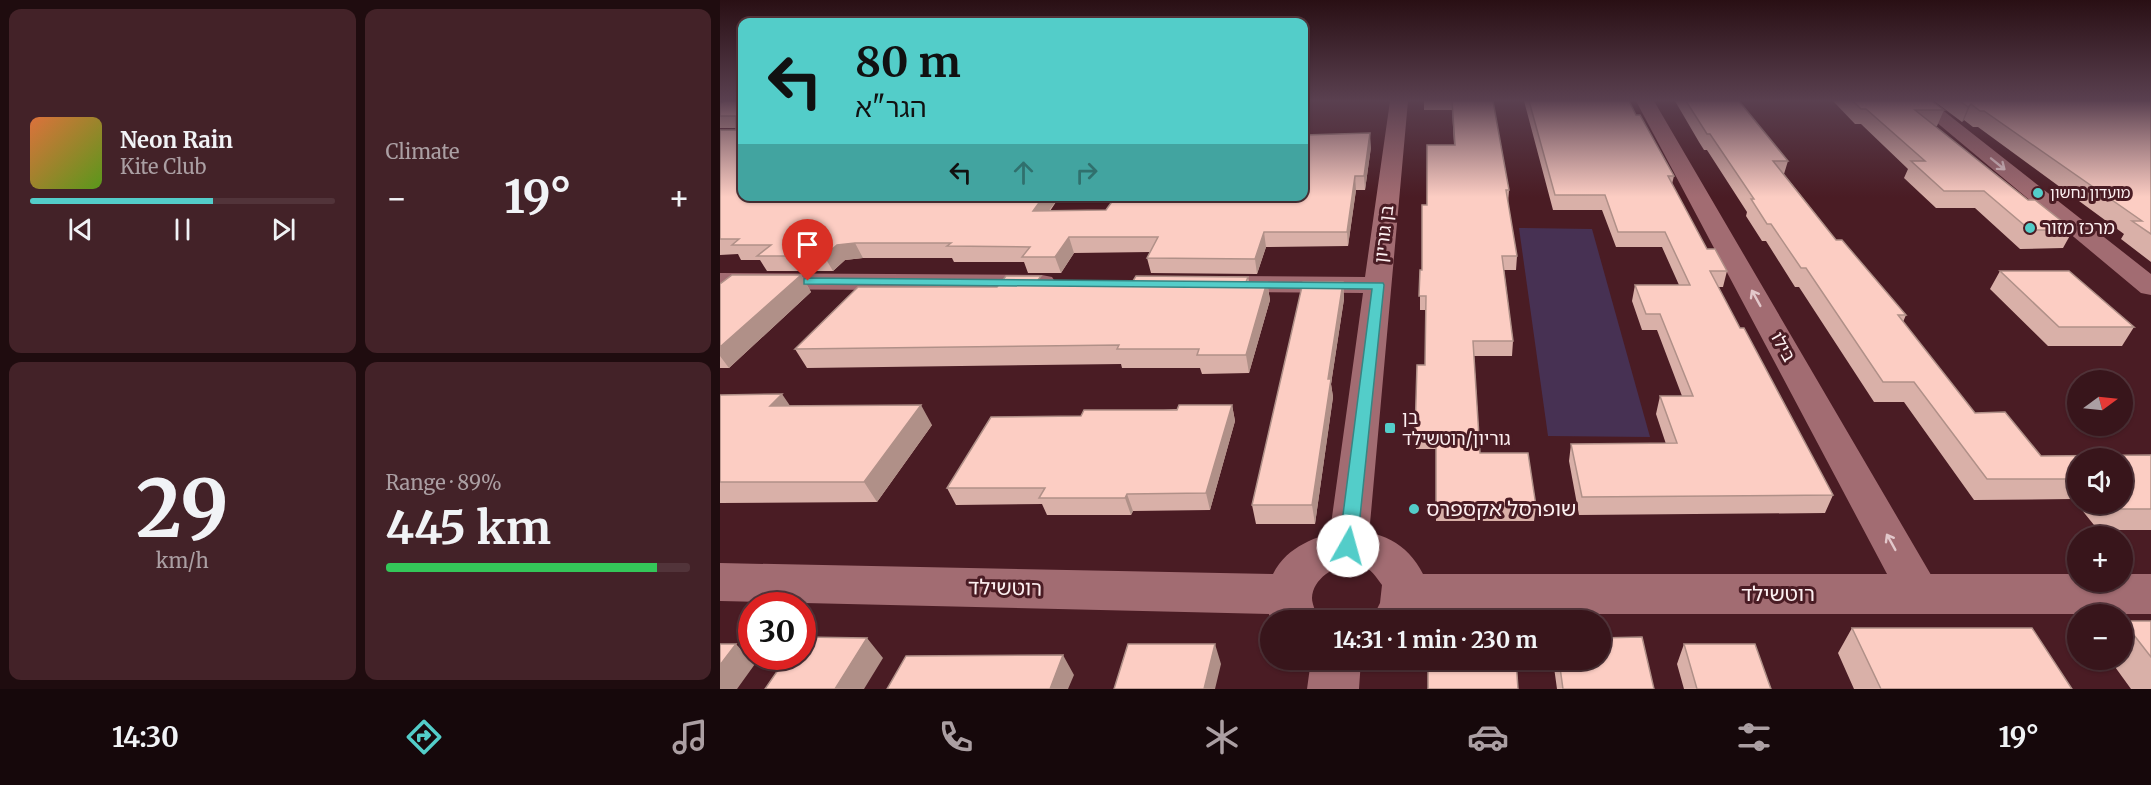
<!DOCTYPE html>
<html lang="en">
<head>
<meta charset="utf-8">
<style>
  body { margin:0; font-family:Merriweather,"Noto Sans Hebrew",serif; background:#432228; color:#f1f3f6; height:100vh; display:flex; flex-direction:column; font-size:22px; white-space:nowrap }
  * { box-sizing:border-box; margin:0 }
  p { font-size:20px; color:#ab9fa3 }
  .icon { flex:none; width:33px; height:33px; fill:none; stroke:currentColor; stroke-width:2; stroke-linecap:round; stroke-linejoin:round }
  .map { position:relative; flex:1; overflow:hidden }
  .details { display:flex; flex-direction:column; gap:9px; padding:9px; background:#1f0c0f; width:720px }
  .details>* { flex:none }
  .banner { position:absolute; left:18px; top:18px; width:570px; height:183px; border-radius:12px; box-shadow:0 2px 4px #0004,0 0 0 2px #52343a; background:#53cdc9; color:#111; overflow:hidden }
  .needle { width:39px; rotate:75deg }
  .fabs { position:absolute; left:1347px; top:370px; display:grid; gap:12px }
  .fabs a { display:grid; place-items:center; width:66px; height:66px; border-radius:50%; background:#38151b; box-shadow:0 2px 4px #0004,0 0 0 2px #52343a; font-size:30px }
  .speed { position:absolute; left:18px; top:592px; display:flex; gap:12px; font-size:30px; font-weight:700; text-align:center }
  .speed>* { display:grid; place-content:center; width:78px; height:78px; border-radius:50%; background:#38151b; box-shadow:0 2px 4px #0004,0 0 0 2px #52343a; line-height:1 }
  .speed .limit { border:9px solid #d22; background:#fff; color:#111 }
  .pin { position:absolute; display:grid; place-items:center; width:51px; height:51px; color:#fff; margin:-62px -26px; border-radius:50% 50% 50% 0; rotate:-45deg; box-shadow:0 0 6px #0007 }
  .pin .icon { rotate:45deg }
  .me { position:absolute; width:66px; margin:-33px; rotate:7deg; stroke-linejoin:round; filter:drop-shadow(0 0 4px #0008) }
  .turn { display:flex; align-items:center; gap:21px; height:126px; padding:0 18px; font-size:27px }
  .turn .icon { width:78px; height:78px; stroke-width:2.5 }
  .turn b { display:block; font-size:42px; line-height:51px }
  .lanes { display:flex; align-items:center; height:57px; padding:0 18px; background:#0003; justify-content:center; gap:30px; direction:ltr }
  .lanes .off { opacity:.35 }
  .big { font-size:45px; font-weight:700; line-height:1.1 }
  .details .card { flex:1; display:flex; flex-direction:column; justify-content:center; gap:9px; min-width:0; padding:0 21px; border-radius:12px; background:#432228 }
  .details .dial { align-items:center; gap:0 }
  .dial b { font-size:78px; line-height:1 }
  .song { display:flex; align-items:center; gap:18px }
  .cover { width:72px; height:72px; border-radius:9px; background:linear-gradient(135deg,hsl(20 70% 55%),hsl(90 70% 35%)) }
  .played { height:6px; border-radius:3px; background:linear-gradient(90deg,#53cdc9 60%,#52343a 60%) }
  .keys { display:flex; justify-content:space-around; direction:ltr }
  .heat { display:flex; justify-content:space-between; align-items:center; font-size:33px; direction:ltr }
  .charge { height:9px; border-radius:4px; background:linear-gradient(90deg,#34c759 89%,#52343a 0) }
  .details .tiles { flex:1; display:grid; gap:9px; grid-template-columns:repeat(2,1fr) }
  .trip { position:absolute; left:540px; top:610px; width:351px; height:60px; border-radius:30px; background:#38151b; box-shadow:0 2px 4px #0004,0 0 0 2px #52343a; font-weight:700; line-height:60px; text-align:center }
  .tabs { display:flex; height:96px; justify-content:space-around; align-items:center; background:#16080b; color:#ab9fa3 }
  .tabs .icon { width:42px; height:42px }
  .tabs .active { color:#53cdc9 }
  .tabs b { font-size:27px; color:#f1f3f6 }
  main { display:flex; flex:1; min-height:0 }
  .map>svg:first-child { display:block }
</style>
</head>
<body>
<main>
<section class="details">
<div class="tiles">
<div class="card">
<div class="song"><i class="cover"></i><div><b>Neon Rain</b><p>Kite Club</p></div></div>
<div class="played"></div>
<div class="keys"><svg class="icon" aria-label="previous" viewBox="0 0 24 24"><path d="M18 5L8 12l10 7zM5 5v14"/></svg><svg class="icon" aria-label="pause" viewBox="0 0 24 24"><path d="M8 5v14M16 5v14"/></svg><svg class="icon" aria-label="next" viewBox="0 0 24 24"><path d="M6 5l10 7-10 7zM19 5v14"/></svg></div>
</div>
<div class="card"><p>Climate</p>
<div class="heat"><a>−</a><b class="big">19°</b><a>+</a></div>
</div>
<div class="card dial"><b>29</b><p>km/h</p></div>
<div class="card"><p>Range · 89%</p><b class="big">445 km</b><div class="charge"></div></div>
</div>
</section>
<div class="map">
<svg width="1431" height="689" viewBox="0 0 1431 689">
  <rect width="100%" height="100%" fill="#4a1c24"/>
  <path fill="#473153" d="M 799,228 L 872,229 L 930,437 L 828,436 Z"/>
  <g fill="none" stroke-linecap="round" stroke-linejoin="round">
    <path fill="#a26c72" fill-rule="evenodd" d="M 670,101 L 688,101 L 648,546 L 642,557 L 628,562 L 614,557 L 608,546 L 643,293 L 508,292 L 498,290 L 494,284 L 498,278 L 508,276 L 645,277 Z
      M 916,101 L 934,101 L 1214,580 L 1220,593 L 1214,606 L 1199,611 L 1184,606 Z
      M 1191,101 L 1211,101 L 1431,274 L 1431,295 L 1421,293 Z
      M 0,273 L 322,275 L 332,277 L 336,283 L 332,289 L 322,291 L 0,289 Z"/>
    <path fill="#a26c72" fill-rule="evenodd" d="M 625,529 C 660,531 687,542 703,574 L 1358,574 L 1358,582 L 1402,582 L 1402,574 L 1431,574 L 1431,614 L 703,614 L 700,621 L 651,621 L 660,603 L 662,585 C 656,577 651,568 641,566 C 621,561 593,576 592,598 C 592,605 597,614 599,621 L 551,621 L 549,614 L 0,601 L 0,563 L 553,574 C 568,545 596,537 625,529 Z
      M 591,660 L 641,660 L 639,689 L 587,689 Z"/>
  </g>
  <path fill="#d9b0a8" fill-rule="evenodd" d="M 22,101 L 22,196 L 340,196 L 330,211 L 386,210 L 584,196 L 651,147 L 645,190 L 636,190 L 628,246 L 546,247 L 537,274 L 431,273 L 427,258 L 430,252 L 354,253 L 341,273 L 308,273 L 304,262 L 234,262 L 232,258 L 143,258 L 125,260 L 113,271 L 47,271 L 40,260 L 21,260 L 18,254 L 0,255 L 0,130 L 16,130 L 16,128 L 0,128 L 0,103 Z
    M 704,101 L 773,101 L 789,190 L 788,203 L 797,256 L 796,270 L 784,270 L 793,341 L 792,356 L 754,356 L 760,453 L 816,506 L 814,521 L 716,521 L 716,449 L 696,449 L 695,434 L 705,365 L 705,310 L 700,310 L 700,270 L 702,270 L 707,205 L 734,145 L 732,110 L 704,110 Z
    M 804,101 L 909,101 L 916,115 L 954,176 L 952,184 L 987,249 L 1007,271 L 1003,287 L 998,287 L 1020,328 L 1113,495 L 1105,513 L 859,515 L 849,461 L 851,444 L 946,444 L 936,414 L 940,396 L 962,396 L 937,330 L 922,330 L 912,301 L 915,285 L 959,285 L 942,247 L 896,247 L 882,210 L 833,210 Z
    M 955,101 L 1019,101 L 1068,161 L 1064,174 L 1116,240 L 1186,315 L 1183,322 L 1255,413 L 1321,456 L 1431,455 L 1431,530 L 1378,530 L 1353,499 L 1254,500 L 1184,402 L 1154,402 L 1079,287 L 1075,287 L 1046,241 L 1042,241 L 1026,216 L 1027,212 L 987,150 L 984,150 L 979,142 ZM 1358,459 L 1402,504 L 1358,504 Z
    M 1113,101 L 1212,101 L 1224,110 L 1217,126 L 1215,126 L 1308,200 L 1353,230 L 1343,248 L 1300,249 L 1255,208 L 1216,208 L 1184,178 L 1188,169 L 1141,124 L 1135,124 Z
    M 1214,101 L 1431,101 L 1431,262 L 1401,239 L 1404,234 L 1258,127 L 1253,127 L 1244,120 L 1242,122 Z
    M 1280,271 L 1414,327 L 1402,346 L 1328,346 L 1270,289 Z
    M 81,275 L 91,292 L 9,368 L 0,368 L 0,284 Z
    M 528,277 L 529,282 L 547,282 L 550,300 L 529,373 L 482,374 L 480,368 L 402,368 L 401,364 L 87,368 L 75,349 L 277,287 L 323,281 L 413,281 Z
    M 623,282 L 624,299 L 611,384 L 613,397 L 595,524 L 536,524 L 532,505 Z
    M 0,395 L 70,406 L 212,425 L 157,502 L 0,503 Z
    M 512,405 L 515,421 L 490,510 L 413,511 L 411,515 L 327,515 L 322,504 L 236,505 L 227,488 L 361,416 Z
    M 1403,621 L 1431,621 L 1431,689 L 1411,689 L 1390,660 L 1402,660 L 1402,622 Z
    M 1132,628 L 1352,689 L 1134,689 L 1118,653 Z
    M 964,644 L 1051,689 L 964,689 L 957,664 Z
    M 833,660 L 880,660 L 934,689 L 837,689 Z"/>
  <path fill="#b09088" d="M 1251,104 L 1244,120 L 1242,122 L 1248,107 Z
    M 650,133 L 651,147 L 645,190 L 644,176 Z
    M 635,176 L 636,190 L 628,246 L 627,232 Z
    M 324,196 L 340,196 L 318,225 L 313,211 Z
    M 544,232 L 546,247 L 537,274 L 535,259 Z
    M 349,237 L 354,253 L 341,273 L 335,257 Z
    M 135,243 L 143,258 L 125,260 L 113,271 L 104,256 L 117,245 Z
    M 81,275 L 91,292 L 9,368 L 0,356 L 0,347 Z
    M 547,282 L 550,300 L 529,373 L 526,355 Z
    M 623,282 L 624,299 L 611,384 L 613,397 L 595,524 L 592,505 L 608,379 Z
    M 62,394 L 75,413 L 50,406 Z
    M 201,405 L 212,425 L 157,502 L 144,482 Z
    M 512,405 L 515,421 L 490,510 L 486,493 Z
    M 407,494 L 413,511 L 411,515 L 405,498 Z
    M 147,638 L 163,658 L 144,689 L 115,689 Z
    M 16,644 L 35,664 L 17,689 L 0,689 L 0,665 Z
    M 495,644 L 501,664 L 495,689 L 484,689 Z
    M 343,655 L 354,675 L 348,689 L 330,689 Z"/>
  <path fill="#fccdc3" stroke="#b09088" stroke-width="1.5" d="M 5,101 L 22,101 L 22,196 L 324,196 L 313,211 L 386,210 L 396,196 L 584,196 L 584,135 L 650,133 L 644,176 L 635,176 L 627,232 L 544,232 L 535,259 L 427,258 L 438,237 L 349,237 L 335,257 L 302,257 L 310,247 L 227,246 L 231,243 L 135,243 L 117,245 L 104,256 L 37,256 L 51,245 L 12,245 L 19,239 L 0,239 L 0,130 L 16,130 L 16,116 L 0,116 L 0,103 Z
    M 732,101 L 773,101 L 789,190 L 786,190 L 797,256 L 782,256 L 793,341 L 753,341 L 760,453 L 808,453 L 816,506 L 716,506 L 716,434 L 695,434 L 697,365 L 705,365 L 706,296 L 699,296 L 700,270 L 702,270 L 702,205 L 707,205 L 707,145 L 735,145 Z
    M 809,101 L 909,101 L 916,115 L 920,115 L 954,176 L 948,176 L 987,249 L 995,249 L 1007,271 L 990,271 L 1020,328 L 1024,328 L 1113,495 L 862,497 L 851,444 L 957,443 L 940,396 L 973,396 L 940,314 L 926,314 L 915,285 L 970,285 L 945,232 L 898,232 L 885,195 L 835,195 Z
    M 966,101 L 1019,101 L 1068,161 L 1053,161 L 1116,240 L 1122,240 L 1186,315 L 1178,315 L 1255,413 L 1285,412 L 1321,456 L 1431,455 L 1431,509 L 1395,509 L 1390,504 L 1402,504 L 1402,459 L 1358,459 L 1358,479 L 1267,479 L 1194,382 L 1163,382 L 1086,268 L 1081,268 L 1051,224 L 1047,224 L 1031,199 L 1034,199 L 990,134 L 987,134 Z
    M 1133,101 L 1212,101 L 1224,110 L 1195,110 L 1308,200 L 1315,200 L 1353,230 L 1310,230 L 1264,191 L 1224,191 L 1191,161 L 1205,161 L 1146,109 L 1141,109 Z
    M 1240,101 L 1431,101 L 1431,234 L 1412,221 L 1422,221 L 1264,111 L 1260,111 L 1251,104 L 1248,107 Z
    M 1280,271 L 1349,271 L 1414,327 L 1339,327 Z
    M 12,275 L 81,275 L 0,347 L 0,284 Z
    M 286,276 L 321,276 L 318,280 L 325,282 L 413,281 L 416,276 L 528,277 L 526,282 L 547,282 L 526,355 L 477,355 L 479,349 L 397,349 L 399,345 L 75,349 L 138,287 L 277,287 Z
    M 583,282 L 623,282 L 608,379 L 611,379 L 592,505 L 532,505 Z
    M 62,394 L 50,406 L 201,405 L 144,482 L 0,482 L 0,395 Z
    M 459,405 L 512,405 L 486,493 L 407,494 L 405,498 L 319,498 L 325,488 L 227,488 L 271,417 L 361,416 L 364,410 L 457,410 Z
    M 1403,621 L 1431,621 L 1431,657 Z
    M 1132,628 L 1312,628 L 1352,689 L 1161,689 Z
    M 82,637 L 147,638 L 115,689 L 45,689 L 67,657 L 82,657 Z
    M 922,637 L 934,689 L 843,689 L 839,660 L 880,660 L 880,638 Z
    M 0,644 L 16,644 L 0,665 Z
    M 408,644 L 495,644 L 484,689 L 394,689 Z
    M 964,644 L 1035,644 L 1051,689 L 977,689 Z
    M 343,655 L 330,689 L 167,689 L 186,656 Z
    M 708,660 L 796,660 L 798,689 L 708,689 Z"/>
  <defs><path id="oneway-shaft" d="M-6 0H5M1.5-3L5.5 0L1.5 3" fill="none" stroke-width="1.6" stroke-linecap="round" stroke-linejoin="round" transform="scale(1.5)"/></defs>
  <g stroke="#e2c8cb">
    <use href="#oneway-shaft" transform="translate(1278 164) rotate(39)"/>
    <use href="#oneway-shaft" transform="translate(1036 298) rotate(-119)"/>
    <use href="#oneway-shaft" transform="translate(1171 542) rotate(-119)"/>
  </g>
  <linearGradient id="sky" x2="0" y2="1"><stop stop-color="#290f14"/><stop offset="0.51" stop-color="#5a4050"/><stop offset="1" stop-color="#5a4050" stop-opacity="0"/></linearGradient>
  <rect width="1431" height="197" fill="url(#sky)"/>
  <path fill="#53cdc9" stroke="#368583" stroke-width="1.5" d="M 88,278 L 663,283 L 664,285 L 637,546 L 634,551 L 628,554 L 622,551 L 619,546 L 652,289 L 84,284 L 84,279 Z"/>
  <g fill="#53cdc9" stroke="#4a1c24" stroke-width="2">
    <circle cx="1318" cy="193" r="6"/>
    <circle cx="1310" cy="228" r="6"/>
    <rect x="664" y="422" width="12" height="12" rx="3"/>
    <circle cx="694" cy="509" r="6"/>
  </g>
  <g text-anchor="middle" stroke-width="6" stroke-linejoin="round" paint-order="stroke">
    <g font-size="15" fill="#fdf0f1" stroke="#4a1c24" text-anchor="start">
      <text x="1330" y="198">מועדון נחשון</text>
    </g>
    <g font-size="18" fill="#fdf0f1" stroke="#4a1c24" text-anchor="start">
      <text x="1322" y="234">מרכז מזור</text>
      <text x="682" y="424">בן<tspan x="682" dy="21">גוריון/רוטשילד</tspan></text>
    </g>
    <g font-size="18" fill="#fdf0f1" stroke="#4a1c24">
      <text transform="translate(664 234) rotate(-83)" y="6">בן גוריון</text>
      <text transform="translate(1063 347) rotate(61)" y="6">בילו</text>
    </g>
    <g font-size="21" fill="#fdf0f1" stroke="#4a1c24" text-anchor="start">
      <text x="706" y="516">שופרסל אקספרס</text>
    </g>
    <g font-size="21" fill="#fdf0f1" stroke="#4a1c24">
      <text transform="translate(285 588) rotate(1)" y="7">רוטשילד</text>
      <text x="1058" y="601">רוטשילד</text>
    </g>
  </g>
</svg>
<div class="fabs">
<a><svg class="needle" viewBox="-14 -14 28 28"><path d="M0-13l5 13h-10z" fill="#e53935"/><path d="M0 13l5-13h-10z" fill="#ab9fa3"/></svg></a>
<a><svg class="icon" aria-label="sound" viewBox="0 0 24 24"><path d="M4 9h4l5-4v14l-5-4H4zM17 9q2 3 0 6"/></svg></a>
<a>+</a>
<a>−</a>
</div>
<div class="speed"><div class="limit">30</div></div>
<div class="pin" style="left:88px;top:281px;background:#d93025"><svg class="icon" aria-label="arrive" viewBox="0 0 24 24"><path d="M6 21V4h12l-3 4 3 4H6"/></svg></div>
<svg class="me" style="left:628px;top:546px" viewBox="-20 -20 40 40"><circle r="19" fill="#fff"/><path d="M0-13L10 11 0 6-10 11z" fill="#53cdc9"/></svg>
<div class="trip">14:31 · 1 min · 230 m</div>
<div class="banner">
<div class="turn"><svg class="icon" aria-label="left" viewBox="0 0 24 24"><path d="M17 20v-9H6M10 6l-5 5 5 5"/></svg><div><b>80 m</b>הגר&quot;א</div></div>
<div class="lanes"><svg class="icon" aria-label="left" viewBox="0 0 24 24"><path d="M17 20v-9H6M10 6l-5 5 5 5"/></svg><svg class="icon off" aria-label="ahead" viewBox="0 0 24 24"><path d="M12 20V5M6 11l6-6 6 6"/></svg><svg class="icon off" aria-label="right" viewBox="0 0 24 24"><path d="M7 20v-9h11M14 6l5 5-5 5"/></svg></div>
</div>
</div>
</main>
<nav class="tabs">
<b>14:30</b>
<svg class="icon active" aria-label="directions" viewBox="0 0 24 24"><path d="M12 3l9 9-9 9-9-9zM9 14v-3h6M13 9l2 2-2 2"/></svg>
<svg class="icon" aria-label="music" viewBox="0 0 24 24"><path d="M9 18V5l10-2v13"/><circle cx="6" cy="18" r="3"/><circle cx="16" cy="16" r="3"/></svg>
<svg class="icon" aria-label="phone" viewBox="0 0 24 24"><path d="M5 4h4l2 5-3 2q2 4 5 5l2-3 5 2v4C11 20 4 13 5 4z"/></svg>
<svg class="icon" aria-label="climate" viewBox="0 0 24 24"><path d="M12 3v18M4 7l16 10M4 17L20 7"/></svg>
<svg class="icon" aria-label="car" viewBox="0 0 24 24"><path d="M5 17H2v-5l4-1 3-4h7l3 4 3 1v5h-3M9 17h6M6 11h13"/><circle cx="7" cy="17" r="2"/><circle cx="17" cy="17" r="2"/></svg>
<svg class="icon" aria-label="filters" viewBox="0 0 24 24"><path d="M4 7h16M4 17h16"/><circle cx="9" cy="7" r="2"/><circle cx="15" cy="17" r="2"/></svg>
<b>19°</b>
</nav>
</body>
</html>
